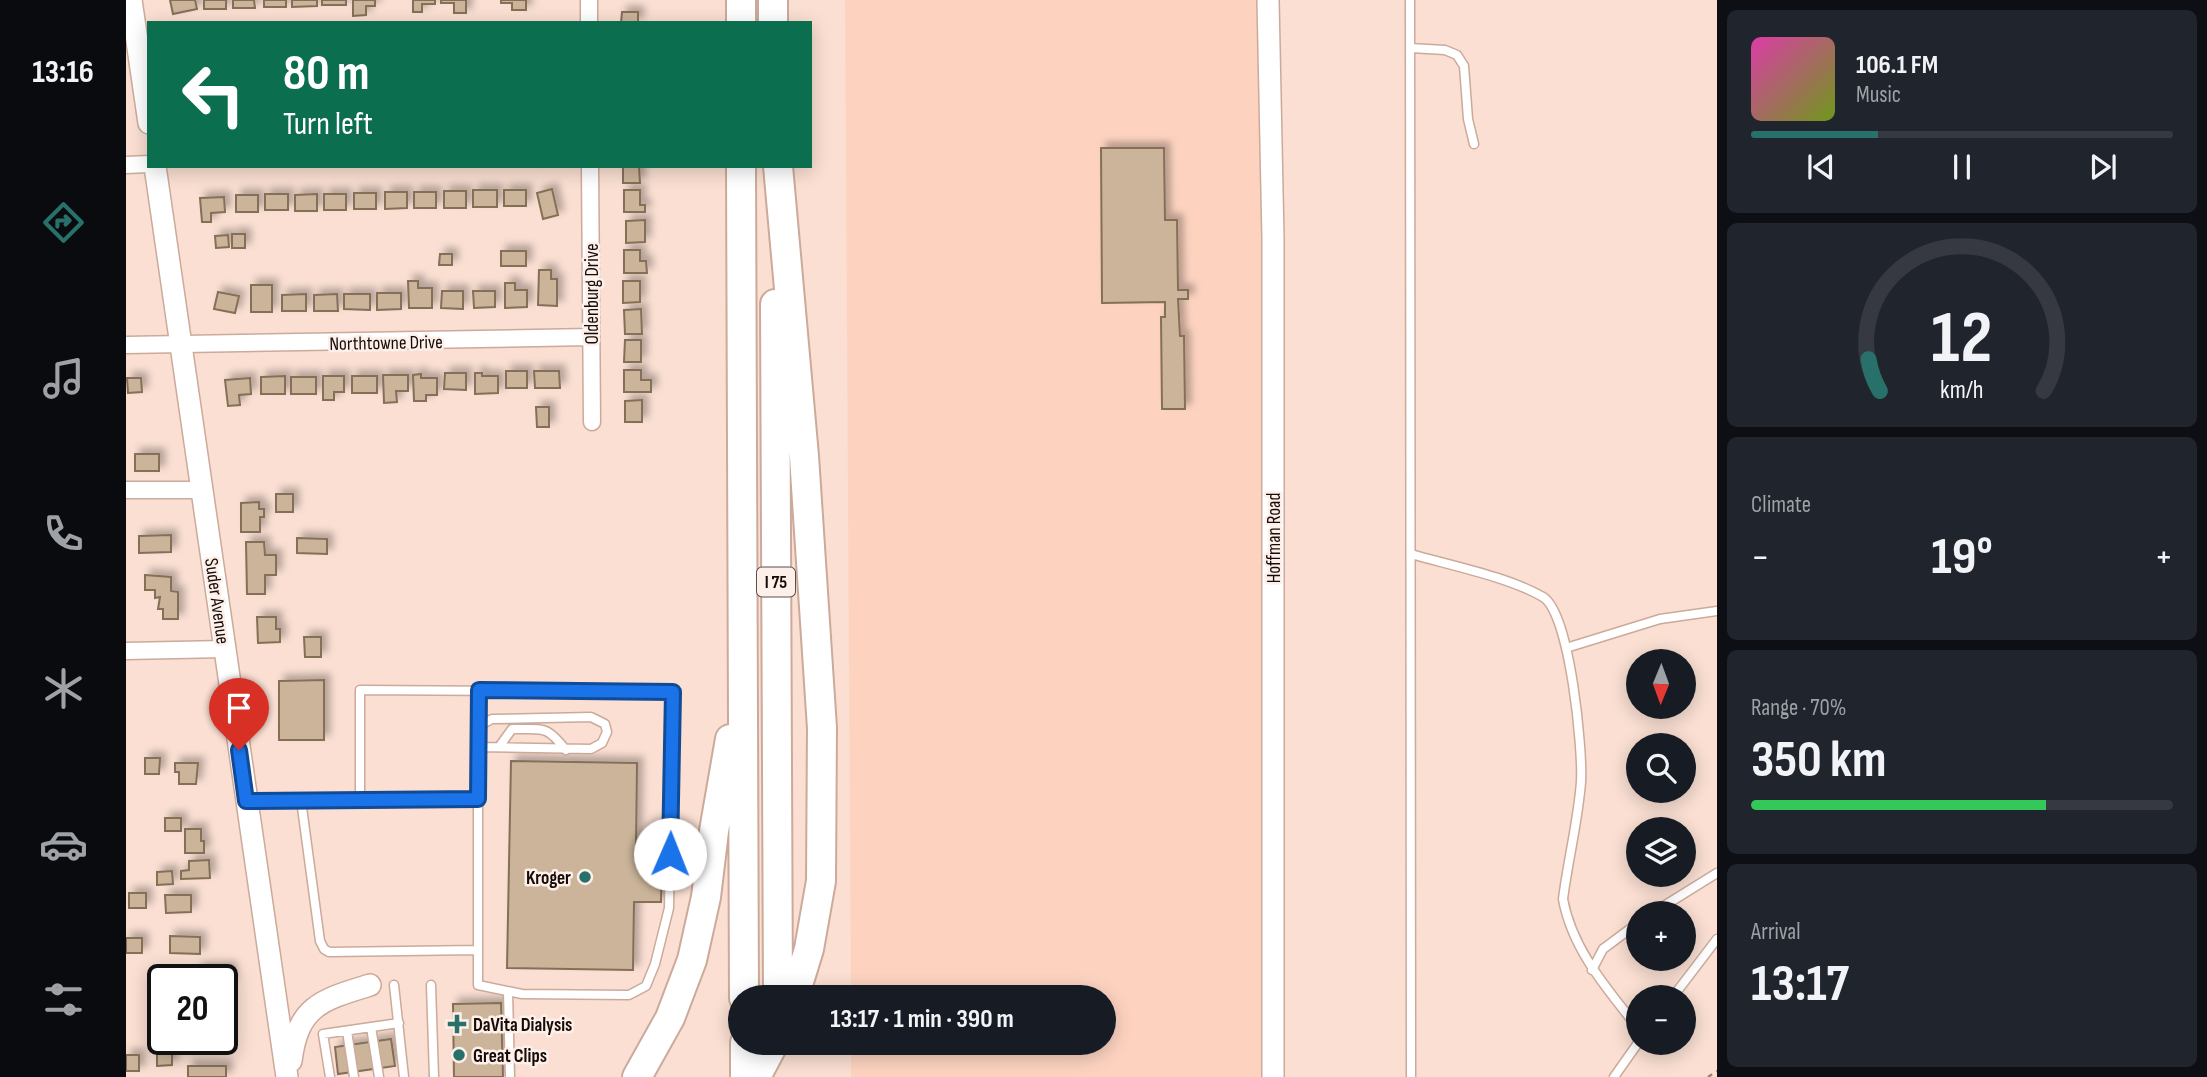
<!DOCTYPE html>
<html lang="en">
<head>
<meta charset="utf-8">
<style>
  body { margin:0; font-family:"Sofia Sans Condensed",sans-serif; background:#20242c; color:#f1f3f6; height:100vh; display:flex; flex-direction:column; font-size:26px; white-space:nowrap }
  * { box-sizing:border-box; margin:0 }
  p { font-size:23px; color:#9ea1a6 }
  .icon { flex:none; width:38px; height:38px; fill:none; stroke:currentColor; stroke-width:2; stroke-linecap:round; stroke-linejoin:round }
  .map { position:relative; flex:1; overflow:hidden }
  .panel { display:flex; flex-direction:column; gap:10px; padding:10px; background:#0d0f14; width:490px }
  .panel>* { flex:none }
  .banner { position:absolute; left:21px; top:21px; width:665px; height:147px; border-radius:0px; box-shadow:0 4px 18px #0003; background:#0b6e4f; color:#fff; overflow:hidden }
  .needle { width:46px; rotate:181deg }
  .buttons { position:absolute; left:1500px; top:649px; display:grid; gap:14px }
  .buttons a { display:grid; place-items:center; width:70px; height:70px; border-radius:50%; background:#171b24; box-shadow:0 4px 18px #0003; font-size:35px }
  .speed { position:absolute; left:21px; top:964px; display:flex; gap:14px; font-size:35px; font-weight:700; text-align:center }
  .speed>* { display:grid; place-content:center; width:91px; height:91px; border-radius:50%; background:#171b24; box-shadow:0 4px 18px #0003; line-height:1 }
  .speed .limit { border:4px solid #111; border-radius:10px; background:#fff; color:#111 }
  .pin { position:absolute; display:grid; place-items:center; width:60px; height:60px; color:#fff; margin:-72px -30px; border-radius:50% 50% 50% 0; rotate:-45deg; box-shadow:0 0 7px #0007 }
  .pin .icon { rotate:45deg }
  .me { position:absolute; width:77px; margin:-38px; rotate:1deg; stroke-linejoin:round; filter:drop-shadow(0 0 5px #0008) }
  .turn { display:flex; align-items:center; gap:24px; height:147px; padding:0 21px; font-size:32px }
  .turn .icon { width:91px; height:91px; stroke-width:2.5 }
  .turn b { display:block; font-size:49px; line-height:60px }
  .big { font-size:52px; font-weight:700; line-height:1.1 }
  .panel .widget { flex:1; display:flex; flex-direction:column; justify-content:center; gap:10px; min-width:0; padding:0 24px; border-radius:10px; background:#20242c }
  .panel .dial { align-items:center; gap:0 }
  .dial svg { height:182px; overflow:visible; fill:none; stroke:#363941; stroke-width:7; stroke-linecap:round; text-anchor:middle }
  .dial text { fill:#f1f3f6; stroke:none }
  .song { display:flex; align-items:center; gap:21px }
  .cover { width:84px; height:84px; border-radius:10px; background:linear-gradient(135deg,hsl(320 70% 55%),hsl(80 70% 35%)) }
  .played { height:7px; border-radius:4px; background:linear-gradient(90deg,#28716a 30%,#363941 30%) }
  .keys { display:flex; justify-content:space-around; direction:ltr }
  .heat { display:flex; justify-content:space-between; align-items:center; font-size:38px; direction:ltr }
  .charge { height:10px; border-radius:5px; background:linear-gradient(90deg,#34c759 70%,#363941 0) }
  .trip { position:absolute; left:602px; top:985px; width:388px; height:70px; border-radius:35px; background:#171b24; box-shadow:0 4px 18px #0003; font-weight:700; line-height:70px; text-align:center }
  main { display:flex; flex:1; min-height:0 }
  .tabs { display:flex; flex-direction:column; width:126px; justify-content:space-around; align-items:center; background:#090b0e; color:#9ea1a6 }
  .tabs .icon { width:49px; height:49px }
  .tabs .on { color:#28716a }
  .tabs b { font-size:32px; color:#f1f3f6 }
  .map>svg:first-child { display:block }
</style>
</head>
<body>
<main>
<nav class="tabs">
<b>13:16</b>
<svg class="icon on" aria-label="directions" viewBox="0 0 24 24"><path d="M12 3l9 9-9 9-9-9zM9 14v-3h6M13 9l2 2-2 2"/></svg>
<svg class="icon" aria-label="music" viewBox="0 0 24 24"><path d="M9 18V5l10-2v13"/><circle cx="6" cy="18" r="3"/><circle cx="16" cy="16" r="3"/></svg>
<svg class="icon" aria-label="phone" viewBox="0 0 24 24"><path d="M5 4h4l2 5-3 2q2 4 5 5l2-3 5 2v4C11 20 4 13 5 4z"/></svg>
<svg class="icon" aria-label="climate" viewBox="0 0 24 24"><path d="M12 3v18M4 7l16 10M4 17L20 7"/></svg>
<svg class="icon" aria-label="car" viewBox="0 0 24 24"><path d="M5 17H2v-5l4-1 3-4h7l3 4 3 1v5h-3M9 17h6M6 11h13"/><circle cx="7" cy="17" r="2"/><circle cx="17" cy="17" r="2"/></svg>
<svg class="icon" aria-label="filters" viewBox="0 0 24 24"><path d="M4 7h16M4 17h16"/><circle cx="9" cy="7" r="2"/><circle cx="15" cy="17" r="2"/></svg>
</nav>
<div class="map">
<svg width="1591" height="1077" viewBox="0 0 1591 1077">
  <defs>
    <filter id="shadow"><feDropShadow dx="5.5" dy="-5.5" stdDeviation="3.5" flood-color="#0004"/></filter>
  </defs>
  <rect width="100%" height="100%" fill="#fadfd2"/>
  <path fill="#fdd3c0" d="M 719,0 L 1142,0 L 1147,1077 L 725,1077 L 725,1043 L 978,1043 L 978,998 L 725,997 Z"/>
  <path fill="#cbb49a" stroke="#846f57" stroke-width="2" filter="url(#shadow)" d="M 44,0 L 69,0 L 71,9 L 47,14 Z
    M 78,0 L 100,0 L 100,9 L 78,9 Z
    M 107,0 L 128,0 L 129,8 L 107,8 Z
    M 138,0 L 160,0 L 160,7 L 138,7 Z
    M 166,0 L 191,0 L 191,6 L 166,7 Z
    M 196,0 L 220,0 L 220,5 L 196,5 Z
    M 227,0 L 249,0 L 249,6 L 240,6 L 240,15 L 227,16 Z
    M 287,0 L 309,0 L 309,4 L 296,4 L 296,12 L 287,12 Z
    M 315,0 L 340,0 L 340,13 L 328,13 L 328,3 L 315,3 Z
    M 375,0 L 400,0 L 400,10 L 386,10 L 386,3 L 375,3 Z
    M 496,12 L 512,12 L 512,23 L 495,23 Z
    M 975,148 L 1038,148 L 1039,220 L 1051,220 L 1052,290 L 1062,290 L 1062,299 L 1052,299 L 1054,336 L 1058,336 L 1059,409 L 1036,409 L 1035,317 L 1039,317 L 1039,302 L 976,303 Z
    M 497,166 L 513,166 L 514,183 L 497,183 Z
    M 426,189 L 432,215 L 417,219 L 411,193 Z
    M 347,190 L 371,190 L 371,207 L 347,207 Z
    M 378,190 L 400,190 L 400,206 L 378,206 Z
    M 498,190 L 514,190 L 514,205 L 519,205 L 519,212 L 498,212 Z
    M 318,191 L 340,191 L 340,208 L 318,208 Z
    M 259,192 L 281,192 L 281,208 L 259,209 Z
    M 288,192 L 310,192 L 310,208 L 288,208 Z
    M 228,193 L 250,193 L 250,209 L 228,209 Z
    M 139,194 L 162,194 L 162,210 L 139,210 Z
    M 191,194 L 191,211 L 169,211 L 169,195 Z
    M 198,194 L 220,194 L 220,210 L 198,210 Z
    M 110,195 L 132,195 L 132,212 L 110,212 Z
    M 98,197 L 99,212 L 85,213 L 85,222 L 76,222 L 74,198 Z
    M 519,220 L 519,242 L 500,243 L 500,221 Z
    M 106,234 L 119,234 L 119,248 L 106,248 Z
    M 102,235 L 103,247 L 90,248 L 89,236 Z
    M 498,250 L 514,250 L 514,261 L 520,261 L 521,273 L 498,273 Z
    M 375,251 L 400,251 L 400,266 L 375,266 Z
    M 314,254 L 326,254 L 326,265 L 313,265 Z
    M 413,270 L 425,270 L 425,279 L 431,279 L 431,306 L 412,305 Z
    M 282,281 L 292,281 L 292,288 L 306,288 L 306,308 L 283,308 Z
    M 497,281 L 514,281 L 514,302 L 497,303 Z
    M 379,283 L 389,283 L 389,290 L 401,290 L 401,307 L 379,308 Z
    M 125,285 L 146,285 L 146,312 L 125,312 Z
    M 316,291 L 337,291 L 337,309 L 315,308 Z
    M 347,291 L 369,291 L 369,307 L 348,308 Z
    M 92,292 L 113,296 L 109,313 L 88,309 Z
    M 251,293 L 275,293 L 275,309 L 251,310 Z
    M 180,294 L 180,311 L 156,311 L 156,295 Z
    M 211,294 L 212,311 L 188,311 L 188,295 Z
    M 218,294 L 244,294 L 244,310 L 218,309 Z
    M 515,309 L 516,334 L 499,334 L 498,310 Z
    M 499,340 L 515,340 L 515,362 L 498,362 Z
    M 498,370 L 515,370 L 515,380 L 525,380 L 525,392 L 498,392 Z
    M 380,371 L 401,371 L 401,388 L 380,388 Z
    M 408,371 L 433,371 L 434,388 L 409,388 Z
    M 319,373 L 340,373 L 340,390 L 318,389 Z
    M 349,373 L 356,373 L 356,376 L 372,376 L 372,393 L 349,394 Z
    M 295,374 L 295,378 L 311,378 L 311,395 L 300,395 L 300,401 L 288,401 L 287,375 Z
    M 257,375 L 282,375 L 282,391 L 270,391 L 271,402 L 258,403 Z
    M 159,376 L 159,394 L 135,394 L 135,377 Z
    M 197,376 L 218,376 L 218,392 L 208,392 L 208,400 L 197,400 Z
    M 226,376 L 251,376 L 251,393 L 226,393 Z
    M 165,377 L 190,377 L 190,394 L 165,394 Z
    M 1,378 L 15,378 L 16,392 L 2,393 Z
    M 124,378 L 125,394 L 113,395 L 114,405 L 102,406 L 99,380 Z
    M 516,400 L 516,422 L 499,422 L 499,401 Z
    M 410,407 L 423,407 L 423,427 L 411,427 Z
    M 9,454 L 33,454 L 33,471 L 9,471 Z
    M 150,494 L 167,494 L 167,512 L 150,512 Z
    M 133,502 L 133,509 L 138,509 L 138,517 L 134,517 L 134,532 L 115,532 L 115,503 Z
    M 45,535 L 45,552 L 13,553 L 13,536 Z
    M 171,538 L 201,539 L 201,554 L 171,553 Z
    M 120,542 L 138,542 L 139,555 L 150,555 L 150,575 L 139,575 L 139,594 L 121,594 Z
    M 19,575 L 45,577 L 45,591 L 52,592 L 52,619 L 37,619 L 37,609 L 32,609 L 34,597 L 29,598 L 29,590 L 19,590 Z
    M 131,617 L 150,617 L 150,629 L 154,629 L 154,642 L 132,643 Z
    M 178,637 L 195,637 L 195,657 L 179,657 Z
    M 198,680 L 198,740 L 153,740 L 153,681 Z
    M 19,758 L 34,758 L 33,774 L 19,774 Z
    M 385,761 L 511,763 L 510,852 L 536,852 L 535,902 L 508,902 L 507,970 L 381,968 Z
    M 49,763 L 72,763 L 70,784 L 53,784 L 53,772 L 49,772 Z
    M 39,818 L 55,818 L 55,831 L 39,831 Z
    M 59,829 L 75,829 L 75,841 L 78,841 L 78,853 L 59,853 Z
    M 83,860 L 84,878 L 55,879 L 55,871 L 63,870 L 63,861 Z
    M 46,871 L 47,884 L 31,885 L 31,872 Z
    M 3,893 L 20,893 L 20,908 L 3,908 Z
    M 39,895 L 65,895 L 65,912 L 40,913 Z
    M 44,936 L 74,937 L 74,954 L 44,953 Z
    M 0,938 L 16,938 L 16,953 L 0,953 Z
    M 104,968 L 105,984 L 96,984 L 96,980 L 71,980 L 71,969 Z
    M 375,1003 L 377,1077 L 328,1077 L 327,1004 Z
    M 34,1035 L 37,1035 L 37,1040 L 50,1040 L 51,1048 L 34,1048 Z
    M 265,1039 L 269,1066 L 212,1074 L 209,1047 Z
    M 46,1052 L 46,1065 L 31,1066 L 31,1053 Z
    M 0,1055 L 13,1055 L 13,1071 L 0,1071 Z
    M 62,1066 L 100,1066 L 100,1077 L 62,1077 Z"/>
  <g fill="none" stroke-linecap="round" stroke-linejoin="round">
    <defs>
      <path id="lane" d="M 1284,0 L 1285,1077
        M 1284,48 L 1319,50 L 1331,55 L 1338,66 L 1342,119 L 1348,144
        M 1285,554 C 1323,565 1383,577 1417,597 C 1444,613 1457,750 1455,782 C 1452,821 1442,860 1437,899 C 1446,949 1481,989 1512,1028
        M 1440,648 L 1534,619 L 1591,611
        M 352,747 L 465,749 L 476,743 L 481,732 L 479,724 L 465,717 L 366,719 L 353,726
        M 373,747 L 386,729 C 418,730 419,724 440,750
        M 352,799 L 353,690
        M 175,800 L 194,941 L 198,949 L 203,952 L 352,950
        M 122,801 L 352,799 L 352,985 L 396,994 L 503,995 L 520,986 L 529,964 L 543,908 L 547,692 L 234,690 L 234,799
        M 1525,914 L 1591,873
        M 1466,970 L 1477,949 L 1512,923
        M 268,985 L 278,1077
        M 305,985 L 308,1077
        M 382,992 L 384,1077
        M 1546,998 L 1591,939
        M 245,1027 L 253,1077
        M 221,1031 L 228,1077
        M 204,1077 L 197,1034 L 273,1023
        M 1488,1077 L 1512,1043"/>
      <path id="street" d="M 463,0 L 463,23
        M 0,165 L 23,164
        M 464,166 L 466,422
        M 0,345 L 465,337
        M 0,490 L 76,490
        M 0,651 L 99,649"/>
      <path id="secondary" d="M 5,0 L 23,123
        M 1142,0 L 1147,239 L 1147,1077
        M 29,166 L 161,1077
        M 165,1061 C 172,1006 195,1000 244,985"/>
      <path id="highway" d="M 615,0 L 615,23
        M 647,0 L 647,23
        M 615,166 L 618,998
        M 652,166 L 678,456 L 696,728 L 695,881 L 683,949 L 668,998
        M 649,304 L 652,998
        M 619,1043 L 619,1077
        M 511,1077 L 544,1018 L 566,960 L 580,897 L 588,831 L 604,739
        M 630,1077 L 648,1043"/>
    </defs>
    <use href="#lane" stroke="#cbaa9b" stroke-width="11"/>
    <use href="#street" stroke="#cbaa9b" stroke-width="19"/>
    <use href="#secondary" stroke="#cbaa9b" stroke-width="24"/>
    <use href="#highway" stroke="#cbaa9b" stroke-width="32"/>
    <path stroke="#97837a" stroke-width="2.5" stroke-dasharray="5 5" stroke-linecap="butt" d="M 1582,1077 L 1591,1071"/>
    <use href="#lane" stroke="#fff" stroke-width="8"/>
    <use href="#street" stroke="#fff" stroke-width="16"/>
    <use href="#secondary" stroke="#fff" stroke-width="21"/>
    <use href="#highway" stroke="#fff" stroke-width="28"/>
  </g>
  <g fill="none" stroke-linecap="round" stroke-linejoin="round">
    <defs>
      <path id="route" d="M 113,750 L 120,801 L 352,799 L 353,690 L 547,692 L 544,854"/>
    </defs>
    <use href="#route" stroke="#114b97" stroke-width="18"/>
    <use href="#route" stroke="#1a73e8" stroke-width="12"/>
  </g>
  <g fill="#28716a" stroke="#fdefe9" stroke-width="2.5">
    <circle cx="459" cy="877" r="7"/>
    <path d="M327.5 1013.5h7v7h7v7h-7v7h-7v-7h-7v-7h7z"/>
    <circle cx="333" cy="1055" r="7"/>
  </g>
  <g text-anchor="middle" stroke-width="5" stroke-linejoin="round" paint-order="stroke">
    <rect fill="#fdefe9" stroke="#5b4f4b" stroke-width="2" x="631" y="567.5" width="38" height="29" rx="5"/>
    <g font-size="18" font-weight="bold" fill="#160b07">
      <text x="650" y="588">I 75</text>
    </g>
    <g font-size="19" fill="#160b07" stroke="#fdefe9">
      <text transform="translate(465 294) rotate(-90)" y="7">Oldenburg Drive</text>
      <text transform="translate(260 342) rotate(-1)" y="7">Northtowne Drive</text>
      <text transform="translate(1147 538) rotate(-90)" y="7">Hoffman Road</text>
      <text transform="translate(92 601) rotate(82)" y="7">Suder Avenue</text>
    </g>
    <g font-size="19" font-weight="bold" fill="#160b07" stroke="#fdefe9" text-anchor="start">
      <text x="445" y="884" text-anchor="end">Kroger</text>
      <text x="347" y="1031">DaVita Dialysis</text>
      <text x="347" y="1062">Great Clips</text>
    </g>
  </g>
</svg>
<div class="buttons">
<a><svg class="needle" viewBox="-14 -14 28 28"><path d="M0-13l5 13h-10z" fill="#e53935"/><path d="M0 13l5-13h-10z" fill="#9ea1a6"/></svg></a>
<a><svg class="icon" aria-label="search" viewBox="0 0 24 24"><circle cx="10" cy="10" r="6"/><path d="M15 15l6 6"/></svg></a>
<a><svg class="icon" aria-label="layers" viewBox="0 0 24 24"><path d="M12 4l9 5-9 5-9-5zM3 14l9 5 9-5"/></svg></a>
<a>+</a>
<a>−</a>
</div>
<div class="speed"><div class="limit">20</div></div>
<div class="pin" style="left:113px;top:750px;background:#d93025"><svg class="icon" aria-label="arrive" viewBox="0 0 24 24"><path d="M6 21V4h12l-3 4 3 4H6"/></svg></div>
<svg class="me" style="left:544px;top:854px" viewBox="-20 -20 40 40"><circle r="19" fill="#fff"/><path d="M0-13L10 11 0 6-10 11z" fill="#1a73e8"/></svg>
<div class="trip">13:17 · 1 min · 390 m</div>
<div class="banner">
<div class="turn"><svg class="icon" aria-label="left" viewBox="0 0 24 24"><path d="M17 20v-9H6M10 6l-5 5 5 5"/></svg><div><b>80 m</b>Turn left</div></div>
</div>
</div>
<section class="panel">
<div class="widget">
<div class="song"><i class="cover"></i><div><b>106.1 FM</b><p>Music</p></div></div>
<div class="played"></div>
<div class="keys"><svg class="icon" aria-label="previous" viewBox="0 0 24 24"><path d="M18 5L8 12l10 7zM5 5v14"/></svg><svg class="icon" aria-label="pause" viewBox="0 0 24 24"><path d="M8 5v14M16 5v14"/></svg><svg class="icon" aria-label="next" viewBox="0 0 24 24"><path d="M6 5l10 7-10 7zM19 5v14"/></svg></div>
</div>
<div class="widget dial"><svg viewBox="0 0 100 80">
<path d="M14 69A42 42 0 1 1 86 69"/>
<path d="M14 69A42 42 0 0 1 9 55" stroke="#28716a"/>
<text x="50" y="56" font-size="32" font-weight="700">12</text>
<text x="50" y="72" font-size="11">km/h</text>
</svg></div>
<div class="widget"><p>Climate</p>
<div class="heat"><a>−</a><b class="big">19°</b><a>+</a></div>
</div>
<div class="widget"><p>Range · 70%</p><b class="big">350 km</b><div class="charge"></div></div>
<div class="widget"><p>Arrival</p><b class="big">13:17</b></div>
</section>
</main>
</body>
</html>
